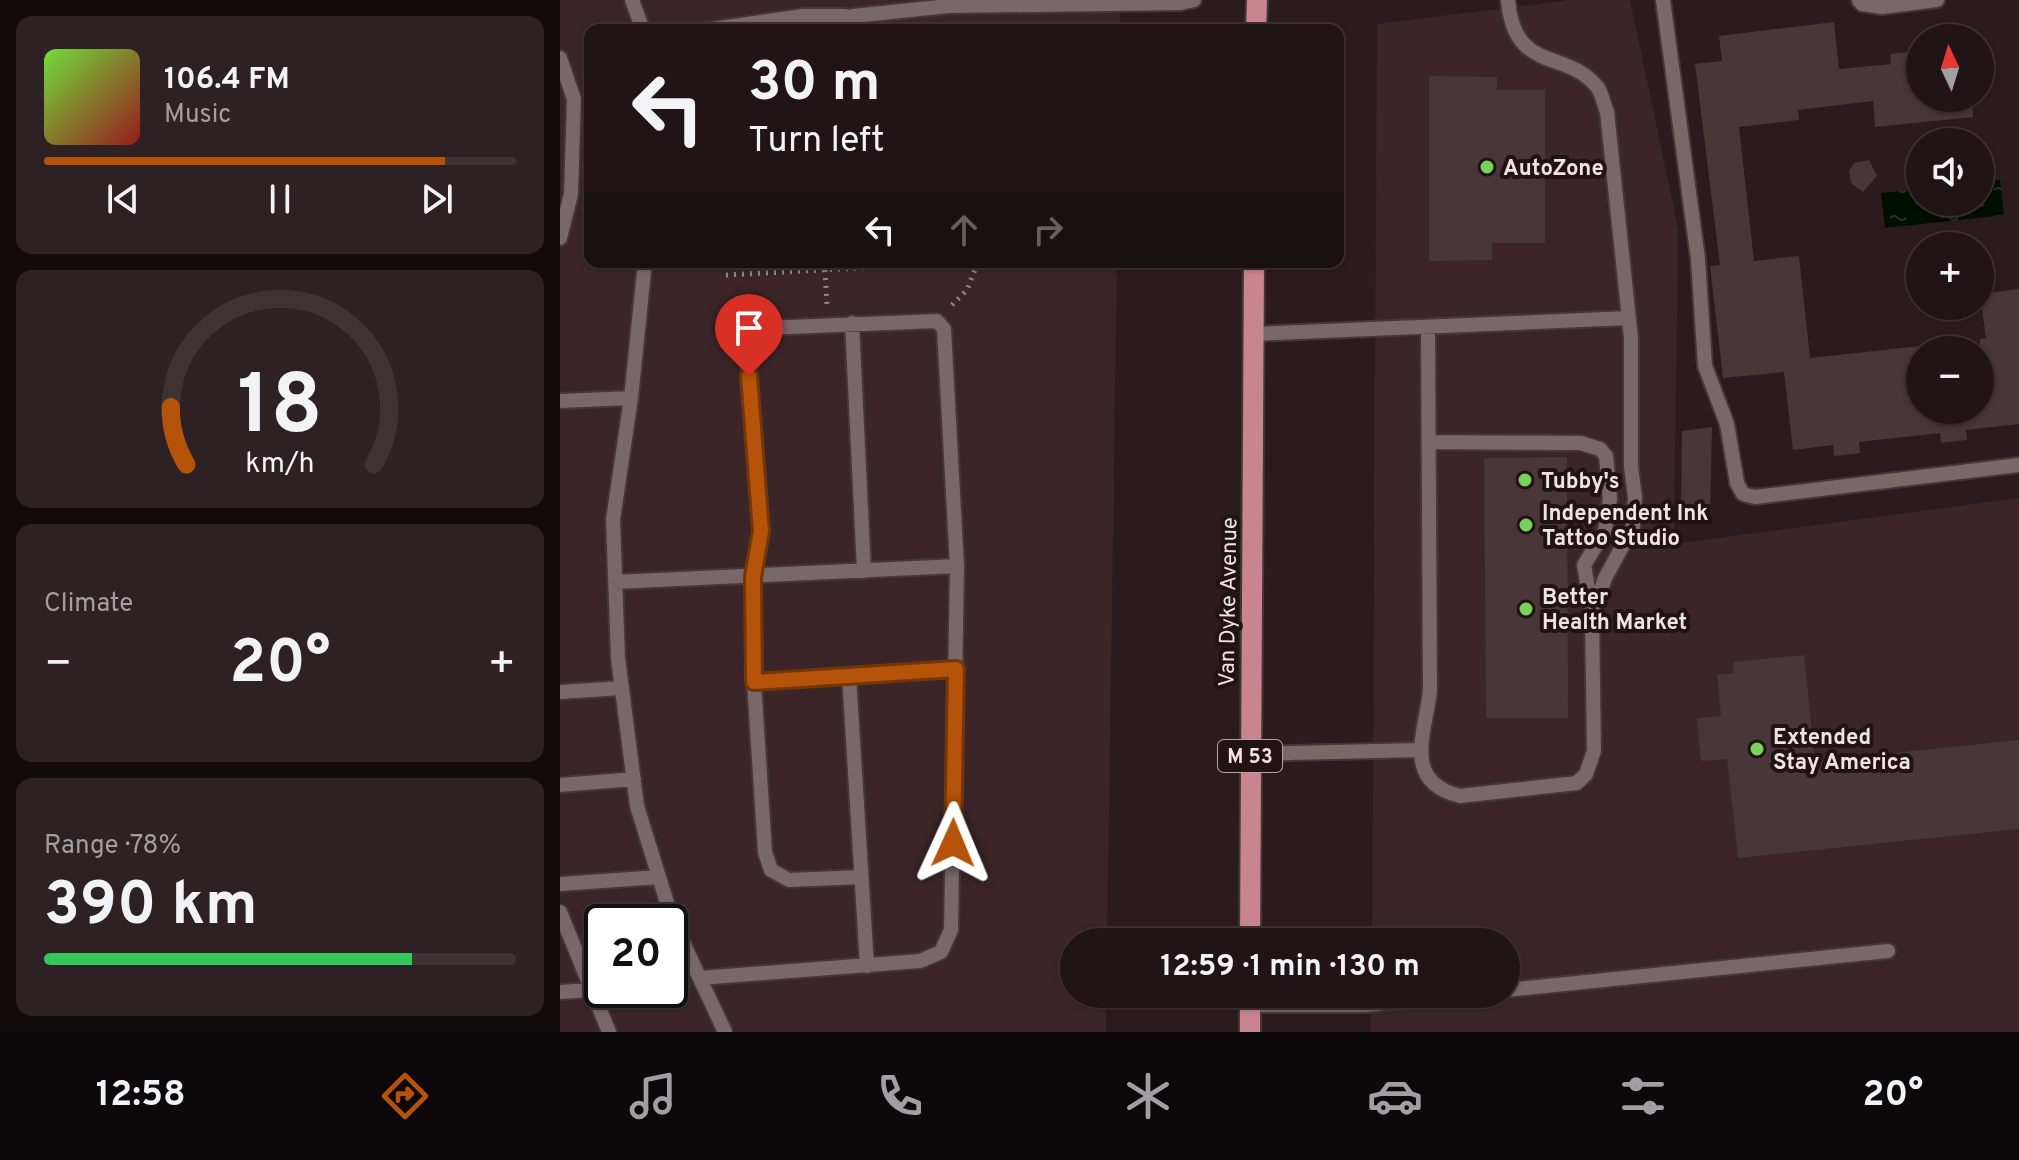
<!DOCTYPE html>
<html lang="en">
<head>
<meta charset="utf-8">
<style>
  body { margin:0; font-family:Overpass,sans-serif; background:#2d2123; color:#f1f3f6; height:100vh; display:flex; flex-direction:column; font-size:30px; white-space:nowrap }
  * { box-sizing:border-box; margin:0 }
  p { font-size:26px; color:#a29ea1 }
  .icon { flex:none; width:44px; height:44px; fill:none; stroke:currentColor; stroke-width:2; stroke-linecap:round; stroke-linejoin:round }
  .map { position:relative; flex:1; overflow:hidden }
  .sheet { display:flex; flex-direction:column; gap:16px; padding:16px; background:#120b0c; width:560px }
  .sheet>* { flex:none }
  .banner { position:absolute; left:24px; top:24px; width:760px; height:244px; border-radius:16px; box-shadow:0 2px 6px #0004,0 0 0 2px #3d3335; background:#201416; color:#f1f3f6; overflow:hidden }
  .needle { width:52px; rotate:356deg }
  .buttons { position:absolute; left:1346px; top:24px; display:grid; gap:16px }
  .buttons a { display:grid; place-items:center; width:88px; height:88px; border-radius:50%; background:#201416; box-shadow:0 2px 6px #0004,0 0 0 2px #3d3335; font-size:40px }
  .speed { position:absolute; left:24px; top:904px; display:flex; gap:16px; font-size:40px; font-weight:700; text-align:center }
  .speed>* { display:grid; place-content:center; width:104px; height:104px; border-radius:50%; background:#201416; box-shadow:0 2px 6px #0004,0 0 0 2px #3d3335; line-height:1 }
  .speed .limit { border:4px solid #111; border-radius:12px; background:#fff; color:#111 }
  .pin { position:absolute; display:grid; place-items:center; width:68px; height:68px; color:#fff; margin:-82px -34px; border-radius:50% 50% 50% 0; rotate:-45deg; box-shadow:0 0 8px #0007 }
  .pin .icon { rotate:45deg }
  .me { position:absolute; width:88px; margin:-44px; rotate:1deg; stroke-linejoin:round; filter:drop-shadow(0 0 6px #0008) }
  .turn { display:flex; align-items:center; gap:28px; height:168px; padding:0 32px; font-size:36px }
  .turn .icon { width:104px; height:104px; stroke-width:2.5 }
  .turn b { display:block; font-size:56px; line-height:68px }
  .lanes { display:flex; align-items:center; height:76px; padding:0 32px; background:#0003; justify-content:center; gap:40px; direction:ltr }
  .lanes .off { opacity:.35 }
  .big { font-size:60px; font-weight:700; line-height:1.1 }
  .sheet .widget { flex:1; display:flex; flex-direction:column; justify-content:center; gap:12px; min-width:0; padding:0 28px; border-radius:16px; background:#2d2123 }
  .sheet .dial { align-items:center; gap:0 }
  .dial svg { height:208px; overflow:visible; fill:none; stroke:#3d3335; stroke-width:7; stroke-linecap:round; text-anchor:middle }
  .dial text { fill:#f1f3f6; stroke:none }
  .song { display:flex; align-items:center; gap:24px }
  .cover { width:96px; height:96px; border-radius:12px; background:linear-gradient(135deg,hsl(100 70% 55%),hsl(0 70% 35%)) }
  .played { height:8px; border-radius:4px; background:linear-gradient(90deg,#b45309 85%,#3d3335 85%) }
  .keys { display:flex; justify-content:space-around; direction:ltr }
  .heat { display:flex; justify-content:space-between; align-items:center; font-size:44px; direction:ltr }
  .charge { height:12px; border-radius:6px; background:linear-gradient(90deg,#34c759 78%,#3d3335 0) }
  .trip { position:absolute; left:500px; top:928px; width:460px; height:80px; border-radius:40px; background:#201416; box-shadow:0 2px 6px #0004,0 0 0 2px #3d3335; font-weight:700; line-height:80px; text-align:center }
  .tab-bar { display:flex; height:128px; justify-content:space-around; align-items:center; background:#0d0809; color:#a29ea1 }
  .tab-bar .icon { width:56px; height:56px }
  .tab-bar .selected { color:#b45309 }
  .tab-bar b { font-size:36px; color:#f1f3f6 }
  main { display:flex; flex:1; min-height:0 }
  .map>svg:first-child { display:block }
</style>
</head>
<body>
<main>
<section class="sheet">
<div class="widget">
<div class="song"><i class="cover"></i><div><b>106.4 FM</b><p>Music</p></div></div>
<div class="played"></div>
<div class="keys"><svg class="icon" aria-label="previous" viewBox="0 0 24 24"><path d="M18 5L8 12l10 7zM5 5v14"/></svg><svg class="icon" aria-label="pause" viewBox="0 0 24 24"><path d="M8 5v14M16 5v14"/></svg><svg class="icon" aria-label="next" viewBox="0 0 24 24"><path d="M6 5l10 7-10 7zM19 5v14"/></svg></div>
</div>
<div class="widget dial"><svg viewBox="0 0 100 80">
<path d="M14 69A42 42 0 1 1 86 69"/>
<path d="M14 69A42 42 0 0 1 8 47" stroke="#b45309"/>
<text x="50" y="56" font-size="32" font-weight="700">18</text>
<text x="50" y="72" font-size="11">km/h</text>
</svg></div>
<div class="widget"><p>Climate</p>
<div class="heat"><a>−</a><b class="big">20°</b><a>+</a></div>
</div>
<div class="widget"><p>Range · 78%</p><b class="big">390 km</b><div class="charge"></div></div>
</section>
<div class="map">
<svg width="1459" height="1032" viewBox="0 0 1459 1032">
  <defs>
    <pattern id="water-ripples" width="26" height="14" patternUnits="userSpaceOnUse" patternTransform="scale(2)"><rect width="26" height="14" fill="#000f00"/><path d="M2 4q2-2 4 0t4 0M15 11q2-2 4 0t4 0" fill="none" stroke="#263225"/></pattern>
  </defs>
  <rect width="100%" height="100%" fill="#2b1b1e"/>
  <path fill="#3b2528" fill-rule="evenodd" d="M 0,0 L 560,0 L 560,30 L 30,30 L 30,262 L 557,262 L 547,942 L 514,942 L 514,994 L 546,994 L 546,1032 L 0,1032 ZM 42,922 L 110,922 L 110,990 L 42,990 Z
    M 1010,0 L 1070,0 L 1118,228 L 1114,544 L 1459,498 L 1459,1032 L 811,1032 L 811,994 L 946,994 L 946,942 L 812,942 L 817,24 Z"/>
  <path fill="url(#water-ripples)" d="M 1440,180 L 1444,215 L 1325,228 L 1321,193 L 1360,189 L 1360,202 L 1420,202 L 1420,182 Z"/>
  <path fill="#483639" d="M 1274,22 L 1279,69 L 1331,64 L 1330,54 L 1360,51 L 1360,98 L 1412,98 L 1413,117 L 1315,127 L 1313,101 L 1238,110 L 1239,120 L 1179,127 L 1194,261 L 1239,256 L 1250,358 L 1360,346 L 1360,410 L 1420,410 L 1420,339 L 1426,338 L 1420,294 L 1459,289 L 1459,424 L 1406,430 L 1407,440 L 1381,443 L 1380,433 L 1299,442 L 1300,453 L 1274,456 L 1273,445 L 1233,450 L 1224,372 L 1163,378 L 1150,266 L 1160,265 L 1135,64 L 1162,61 L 1159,36 Z
    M 869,76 L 937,77 L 937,90 L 985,90 L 985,243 L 932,243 L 932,260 L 869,261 Z
    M 1309,160 L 1317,176 L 1303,192 L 1291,183 L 1289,171 L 1294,163 Z
    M 1152,427 L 1150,511 L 1121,514 L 1122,431 Z
    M 1007,457 L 1008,718 L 926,718 L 924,458 Z
    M 1244,655 L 1255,761 L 1459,740 L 1459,829 L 1178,858 L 1167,759 L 1141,761 L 1137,718 L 1161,716 L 1157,675 L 1174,673 L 1173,662 Z"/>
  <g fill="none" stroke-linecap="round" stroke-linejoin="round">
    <defs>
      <path id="lane" d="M 72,0 L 83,30
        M 1103,0 L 1138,259 L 1145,366 L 1167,424 L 1177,483 L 1183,494 L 1195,497 L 1459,465
        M 1299,0 L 1302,4 L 1322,7 L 1377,0
        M 146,30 L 243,16 L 285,16
        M 261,30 L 293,16 L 389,6 L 621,3 L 634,0
        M 0,58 L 14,99 L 11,194 L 0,238
        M 85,262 L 71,398 L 53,520 L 58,658 L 77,806 L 112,919 L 165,1032
        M 292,323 L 304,571
        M 868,327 L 870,691 C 865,734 842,782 900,796 L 1017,783 L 1026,774 L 1034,751 L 1032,616 L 1045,578 L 1073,527 L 1075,497 L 1071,467 L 1071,338 L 1047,112 C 1044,105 1042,94 1038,88 C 1008,48 954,75 948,0
        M 693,334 L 1069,318
        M 0,401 L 71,398
        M 869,442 L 1021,443 L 1040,449 L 1046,456 L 1050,499 L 1045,531 L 1024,565 L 1032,612
        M 55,582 L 397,566 L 391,930 L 381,952 L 360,961 L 140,978
        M 289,675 L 307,966
        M 194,682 L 396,669
        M 0,692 L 62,688
        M 690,754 L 858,750
        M 0,785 L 74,779
        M 301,877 L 229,880 L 211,870 L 205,852 L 194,682 L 193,577 L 201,531 L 187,345 L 192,332 L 204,328 L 377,321 L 384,329 L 397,566
        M 0,884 L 99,877
        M 0,912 L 49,1032
        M 946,990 L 1328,951
        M 0,992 L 30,990
        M 690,1005 L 806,1005 L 909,994"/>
      <path id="primary" d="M 696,30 L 697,0
        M 690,942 L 694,262
        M 690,1032 L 690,994"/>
    </defs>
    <use href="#lane" stroke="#433738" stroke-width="18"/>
    <use href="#primary" stroke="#433738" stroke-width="24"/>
    <path stroke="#958789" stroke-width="5" stroke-dasharray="2 6" stroke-linecap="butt" d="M 1357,48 L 1357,51
      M 265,270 L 267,305
      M 166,275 L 415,262
      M 392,305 L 407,290 L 418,262"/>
    <use href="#lane" stroke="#7a6769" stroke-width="14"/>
    <use href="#primary" stroke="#c9858f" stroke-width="20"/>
  </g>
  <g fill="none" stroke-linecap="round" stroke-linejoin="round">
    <defs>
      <path id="route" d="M 189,376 L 201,531 L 193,577 L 194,682 L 396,669 L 393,843"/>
    </defs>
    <use href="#route" stroke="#753606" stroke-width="20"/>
    <use href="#route" stroke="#b45309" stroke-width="14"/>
  </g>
  <g fill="#78d259" stroke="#211214" stroke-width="3">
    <circle cx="927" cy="167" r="8"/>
    <circle cx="965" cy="480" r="8"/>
    <circle cx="966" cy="525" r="8"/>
    <circle cx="966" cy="609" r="8"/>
    <circle cx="1197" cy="749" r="8"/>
  </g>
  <g text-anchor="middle" stroke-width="8" stroke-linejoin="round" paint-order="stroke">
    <rect fill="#211214" stroke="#b1a4a6" stroke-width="2" x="658" y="740" width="64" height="32" rx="6"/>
    <g font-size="20" font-weight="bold" fill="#efe3e4">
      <text x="690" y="763">M 53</text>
    </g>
    <g font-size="22" font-weight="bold" fill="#efe3e4" stroke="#211214" text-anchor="start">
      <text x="943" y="175">AutoZone</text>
      <text x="981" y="488">Tubby's</text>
      <text x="982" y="520">Independent Ink<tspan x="982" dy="25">Tattoo Studio</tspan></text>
      <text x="982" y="604">Better<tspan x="982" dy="25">Health Market</tspan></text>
      <text x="1213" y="744">Extended<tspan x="1213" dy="25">Stay America</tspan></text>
    </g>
    <g font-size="22" fill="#efe3e4" stroke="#211214">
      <text transform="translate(667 602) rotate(-89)" y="8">Van Dyke Avenue</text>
    </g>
  </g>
</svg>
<div class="buttons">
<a><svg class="needle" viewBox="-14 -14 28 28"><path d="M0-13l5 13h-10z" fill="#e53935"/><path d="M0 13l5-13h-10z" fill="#a29ea1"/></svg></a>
<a><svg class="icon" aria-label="sound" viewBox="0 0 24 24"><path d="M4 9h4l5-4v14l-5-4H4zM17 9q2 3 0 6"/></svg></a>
<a>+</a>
<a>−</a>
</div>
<div class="speed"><div class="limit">20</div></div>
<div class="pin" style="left:189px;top:376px;background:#d93025"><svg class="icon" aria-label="arrive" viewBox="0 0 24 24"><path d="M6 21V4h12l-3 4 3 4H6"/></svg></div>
<svg class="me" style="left:393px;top:843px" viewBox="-20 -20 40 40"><path d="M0-17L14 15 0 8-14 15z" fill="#b45309" stroke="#fff" stroke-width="4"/></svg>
<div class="trip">12:59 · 1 min · 130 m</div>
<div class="banner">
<div class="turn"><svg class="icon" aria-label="left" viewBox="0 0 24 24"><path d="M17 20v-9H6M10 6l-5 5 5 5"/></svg><div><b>30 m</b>Turn left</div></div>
<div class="lanes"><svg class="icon" aria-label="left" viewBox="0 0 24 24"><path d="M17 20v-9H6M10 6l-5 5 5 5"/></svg><svg class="icon off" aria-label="ahead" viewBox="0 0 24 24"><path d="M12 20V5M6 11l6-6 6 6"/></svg><svg class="icon off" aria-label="right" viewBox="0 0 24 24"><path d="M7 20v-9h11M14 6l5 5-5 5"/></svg></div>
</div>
</div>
</main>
<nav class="tab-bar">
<b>12:58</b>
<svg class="icon selected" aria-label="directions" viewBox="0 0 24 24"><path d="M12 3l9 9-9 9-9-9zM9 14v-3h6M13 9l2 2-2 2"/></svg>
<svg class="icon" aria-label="music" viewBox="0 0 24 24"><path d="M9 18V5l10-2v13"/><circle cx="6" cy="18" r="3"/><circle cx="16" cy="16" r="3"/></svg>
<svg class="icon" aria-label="phone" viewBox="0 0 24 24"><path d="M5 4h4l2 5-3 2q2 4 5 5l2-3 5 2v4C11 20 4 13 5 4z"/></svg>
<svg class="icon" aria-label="climate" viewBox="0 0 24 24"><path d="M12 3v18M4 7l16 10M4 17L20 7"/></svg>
<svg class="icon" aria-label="car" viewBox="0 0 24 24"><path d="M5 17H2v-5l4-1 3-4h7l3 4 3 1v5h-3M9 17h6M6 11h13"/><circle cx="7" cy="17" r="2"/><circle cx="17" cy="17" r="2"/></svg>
<svg class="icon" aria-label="filters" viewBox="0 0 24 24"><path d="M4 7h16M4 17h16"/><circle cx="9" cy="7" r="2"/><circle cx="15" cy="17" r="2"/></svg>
<b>20°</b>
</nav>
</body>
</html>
